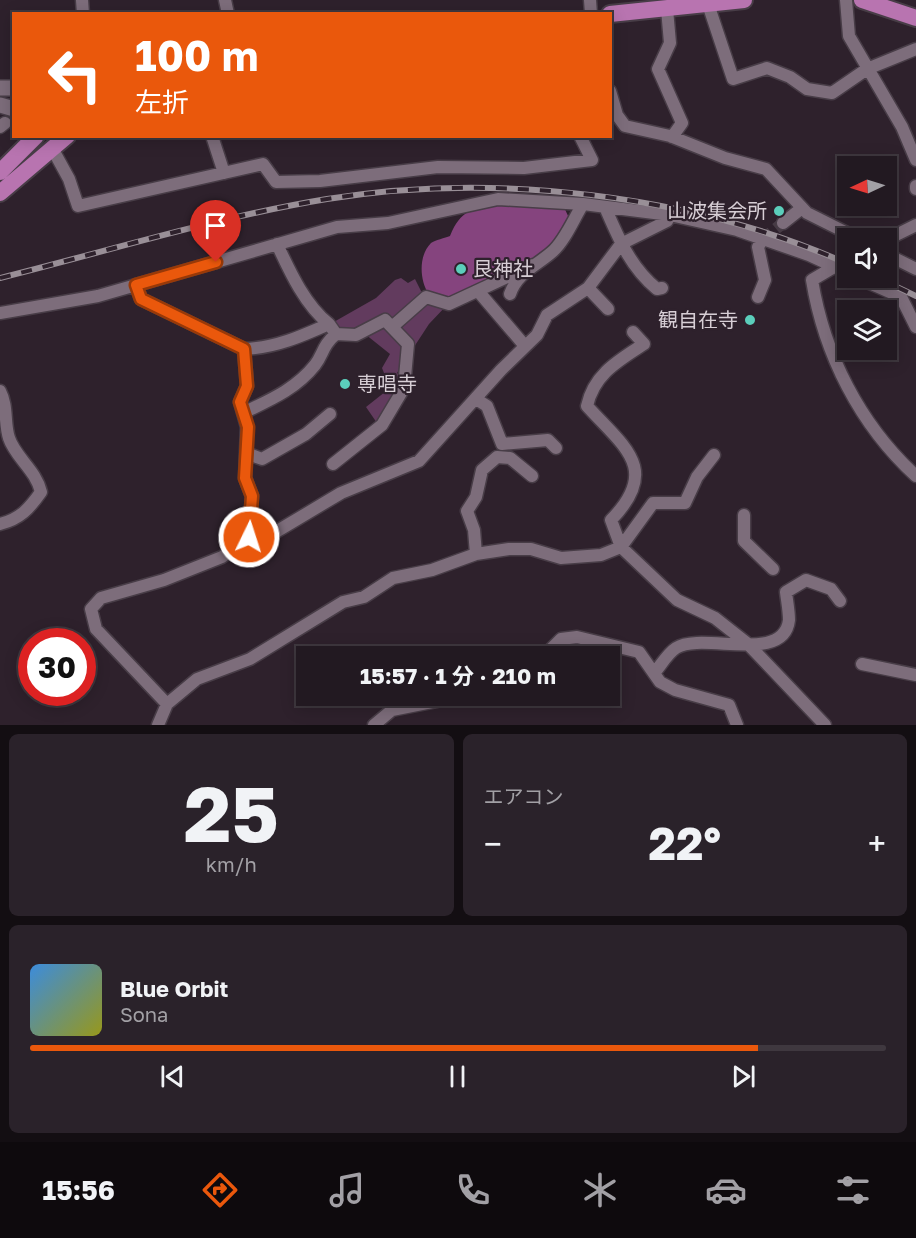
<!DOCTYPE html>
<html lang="ja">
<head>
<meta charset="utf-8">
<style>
  body { margin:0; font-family:"Golos Text","Noto Sans JP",sans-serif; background:#2a222a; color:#f1f3f6; height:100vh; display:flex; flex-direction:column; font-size:22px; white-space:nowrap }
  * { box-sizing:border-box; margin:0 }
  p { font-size:20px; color:#a2a0a5 }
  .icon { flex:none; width:33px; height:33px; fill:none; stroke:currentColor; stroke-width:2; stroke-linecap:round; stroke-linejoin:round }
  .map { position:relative; height:725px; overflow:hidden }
  .drawer { display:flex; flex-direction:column; gap:9px; padding:9px; background:#130e12; flex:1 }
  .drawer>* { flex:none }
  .guide { position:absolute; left:12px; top:12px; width:600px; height:126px; border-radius:0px; box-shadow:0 3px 15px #0003,0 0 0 2px #3f383f; background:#ea580c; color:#fff; overflow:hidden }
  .needle { width:39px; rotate:266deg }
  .fabs { position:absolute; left:837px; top:156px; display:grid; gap:12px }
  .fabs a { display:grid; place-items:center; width:60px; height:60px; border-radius:0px; background:#221921; box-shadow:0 3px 15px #0003,0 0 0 2px #3f383f; font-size:30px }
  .speed { position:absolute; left:18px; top:628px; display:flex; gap:12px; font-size:30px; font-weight:700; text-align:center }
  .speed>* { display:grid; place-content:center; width:78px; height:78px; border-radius:50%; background:#221921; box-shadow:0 3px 15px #0003,0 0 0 2px #3f383f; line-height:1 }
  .speed .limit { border:9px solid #d22; background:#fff; color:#111 }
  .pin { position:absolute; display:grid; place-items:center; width:51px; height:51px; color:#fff; margin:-62px -26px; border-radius:50% 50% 50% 0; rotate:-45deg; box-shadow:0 0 6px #0007 }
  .pin .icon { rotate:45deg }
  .me { position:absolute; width:66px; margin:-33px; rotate:4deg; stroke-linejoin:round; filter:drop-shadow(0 0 4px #0008) }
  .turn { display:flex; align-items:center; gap:21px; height:126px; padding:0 24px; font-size:27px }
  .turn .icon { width:78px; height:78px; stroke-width:2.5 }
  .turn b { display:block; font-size:42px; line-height:51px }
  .big { font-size:45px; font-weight:700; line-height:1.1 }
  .drawer .tile { flex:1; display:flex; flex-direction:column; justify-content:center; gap:9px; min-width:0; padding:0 21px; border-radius:9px; background:#2a222a }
  .drawer .dial { align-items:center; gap:0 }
  .dial b { font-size:78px; line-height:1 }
  .song { display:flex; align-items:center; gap:18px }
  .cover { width:72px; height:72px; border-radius:9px; background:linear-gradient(135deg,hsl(210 70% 55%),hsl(60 70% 35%)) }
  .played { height:6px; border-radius:3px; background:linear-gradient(90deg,#ea580c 85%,#3f383f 85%) }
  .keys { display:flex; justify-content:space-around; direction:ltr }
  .heat { display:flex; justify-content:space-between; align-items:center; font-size:33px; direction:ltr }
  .drawer .tiles { flex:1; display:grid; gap:9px; grid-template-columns:1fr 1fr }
  .tile:last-child { grid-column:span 2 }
  .trip { position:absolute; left:296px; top:646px; width:324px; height:60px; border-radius:0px; background:#221921; box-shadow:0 3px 15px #0003,0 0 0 2px #3f383f; font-weight:700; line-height:60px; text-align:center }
  .tab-bar { display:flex; height:96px; justify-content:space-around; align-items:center; background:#0e0a0d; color:#a2a0a5 }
  .tab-bar .icon { width:42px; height:42px }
  .tab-bar .selected { color:#ea580c }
  .tab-bar b { font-size:27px; color:#f1f3f6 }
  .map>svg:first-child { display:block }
</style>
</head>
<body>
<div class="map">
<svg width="916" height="725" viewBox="0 0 916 725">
  <rect width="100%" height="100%" fill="#2e212c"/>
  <path fill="#623b5e" d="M 401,278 L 408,283 L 415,279 L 423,295 L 447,305 L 429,324 L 397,373 L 404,379 L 377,423 L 366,407 L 390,388 L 382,368 L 390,354 L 360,330 L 338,332 L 332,323 L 376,298 L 395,280 Z"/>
  <path fill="#85447e" d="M 498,202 L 563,205 L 569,218 L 552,248 L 450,301 L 428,293 C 420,280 418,256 431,243 C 435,240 445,238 450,236 C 461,209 472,210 498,202 Z"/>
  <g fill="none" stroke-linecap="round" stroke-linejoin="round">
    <path stroke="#473b45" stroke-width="12" stroke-dasharray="12 6" stroke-linecap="butt" d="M 762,240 L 783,223"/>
    <defs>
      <path id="minor" d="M 82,0 L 83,14
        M 225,0 L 228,14
        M 590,0 L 591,14
        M 846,0 L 849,36 L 902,127 L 916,160
        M 708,4 L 733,79 L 767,68 L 790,77 L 807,89 L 832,93 L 867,69 L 916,49
        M 667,9 L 670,43 L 658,69 L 682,123 L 672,137
        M 610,91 L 617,115 L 625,126 L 670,136 L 725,158 L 766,169 L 807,213 L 857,238
        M 0,127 L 5,123
        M 212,136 L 224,173
        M 52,148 L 69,179 L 78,206 L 263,164 L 276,182 L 320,181 L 438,167 L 524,168 L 592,160 L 580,136
        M 916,186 L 916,189
        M 605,207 C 618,237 630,267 657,289 L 662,288
        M 783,223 L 802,208
        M 886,240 L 916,225
        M 277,244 C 290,272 305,305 329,324
        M 886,254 L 916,269
        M 834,267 L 812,280 C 824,354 860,425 916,476
        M 858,278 L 901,297 L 916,327
        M 136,285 L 141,299 L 244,349 C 275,348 302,336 329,324 L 336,334
        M 588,288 L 608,309
        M 478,291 L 525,346
        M 510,294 C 517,273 536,266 552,252 C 565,241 574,218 583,204
        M 758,297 L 765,280 L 758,247 L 762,240
        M 0,313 L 98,296 L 337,227 L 388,223 L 498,199 L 583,204 L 670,215 L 737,230 L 809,255 L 848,273
        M 392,327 L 426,297 L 449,304 L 533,265
        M 633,332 L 644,344 C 618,361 594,374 587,406 C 624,447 661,469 611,520 L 621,547 L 677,600 L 715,618 L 748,644 L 825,725
        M 244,349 L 247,386 L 240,402 L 247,427 L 245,478 L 252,496 L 249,537
        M 0,391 C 8,406 4,423 9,438 C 15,457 36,470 41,492 C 29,509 20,519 0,524
        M 476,399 L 487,406 L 502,444 L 548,440 L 556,448
        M 243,413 C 270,400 296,389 315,365 C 324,353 322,346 336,334 L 356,335 L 385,320 L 408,344 L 404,388 L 382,425 L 333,464
        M 246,453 L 262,459 L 306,434 L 330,414
        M 744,515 L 744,541 L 773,569
        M 476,554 L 474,530 L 467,511 L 476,497 L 482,470 L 497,457 L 510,458 L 532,476
        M 543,657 L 561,639 L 577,637 L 639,652 L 660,682 L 675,690 L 729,705 L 737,725
        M 862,664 L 916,675
        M 655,672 C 661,665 668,653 676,648 C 702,631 784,665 789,620 C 789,611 787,601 786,592 L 806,580 L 831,589 L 840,601
        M 167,704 L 96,629 L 91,609 L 101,598 L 164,580 L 222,557 L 249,537 L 274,533 L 341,493 L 419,461 L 501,370 L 537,335 L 547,315 L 588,288 L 621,244 L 667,221 L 670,215
        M 158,725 L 167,704 L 197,679 L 250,659 L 343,602 L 364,597 L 393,578 L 432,570 L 476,554 L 509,549 L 531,549 L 561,558 L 601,555 L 621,547 L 653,503 L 685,503 L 697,477 L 714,455
        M 374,725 L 392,710 L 462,696"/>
      <path id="tertiary" d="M 0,88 L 14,88
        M 0,105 L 14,109"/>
      <path id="trunk" d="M 862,0 L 916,18
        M 610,14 L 744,0
        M 0,172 L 36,136
        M 0,193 L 67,136"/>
    </defs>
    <use href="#minor" stroke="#483d47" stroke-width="15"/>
    <use href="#tertiary" stroke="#483d47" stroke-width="18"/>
    <use href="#trunk" stroke="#483d47" stroke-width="20"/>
    <use href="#minor" stroke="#7d6d7b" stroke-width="12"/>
    <use href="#tertiary" stroke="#7d6d7b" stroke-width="15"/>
    <use href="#trunk" stroke="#b874b0" stroke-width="16"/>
    <defs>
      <path id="rail" d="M 0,278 C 108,251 217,217 327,199 C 495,172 692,194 848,264
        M 878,278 L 916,296"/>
    </defs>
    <use href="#rail" stroke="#998f97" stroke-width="6"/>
    <use href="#rail" stroke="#2e212c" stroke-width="4" stroke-dasharray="11" stroke-linecap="butt"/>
  </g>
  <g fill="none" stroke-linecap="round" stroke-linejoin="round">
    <defs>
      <path id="route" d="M 216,262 L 136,285 L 141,299 L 244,349 L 247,386 L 240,402 L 248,427 L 245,478 L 252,496 L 249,537"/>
    </defs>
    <use href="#route" stroke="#983908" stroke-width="15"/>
    <use href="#route" stroke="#ea580c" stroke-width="10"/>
  </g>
  <g fill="#5bcebb" stroke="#2e212c" stroke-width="2">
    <circle cx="779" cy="211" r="6"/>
    <circle cx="461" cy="269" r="6"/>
    <circle cx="750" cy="320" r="6"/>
    <circle cx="345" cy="384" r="6"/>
  </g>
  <g text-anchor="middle" stroke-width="4.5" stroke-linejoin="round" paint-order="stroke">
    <g font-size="20" fill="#d7ced5" stroke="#2e212c" text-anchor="end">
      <text x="767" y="218">山波集会所</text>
      <text x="473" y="276" text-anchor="start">艮神社</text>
      <text x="738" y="327">観自在寺</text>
      <text x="357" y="391" text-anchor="start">専唱寺</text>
    </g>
  </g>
</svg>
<div class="fabs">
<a><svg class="needle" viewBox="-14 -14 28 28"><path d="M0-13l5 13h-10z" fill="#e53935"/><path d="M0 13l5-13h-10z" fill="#a2a0a5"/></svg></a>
<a><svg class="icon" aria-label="sound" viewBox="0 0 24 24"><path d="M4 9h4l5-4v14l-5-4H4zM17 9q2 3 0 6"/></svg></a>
<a><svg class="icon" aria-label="layers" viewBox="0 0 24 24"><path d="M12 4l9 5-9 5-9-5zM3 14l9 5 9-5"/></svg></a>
</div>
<div class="speed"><div class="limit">30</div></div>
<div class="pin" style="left:216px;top:262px;background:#d93025"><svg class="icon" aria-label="arrive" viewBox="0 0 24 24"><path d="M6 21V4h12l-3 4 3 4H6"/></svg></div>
<svg class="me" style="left:249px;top:537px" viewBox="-20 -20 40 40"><circle r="17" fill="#ea580c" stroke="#fff" stroke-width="3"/><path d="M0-11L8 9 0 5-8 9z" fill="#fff"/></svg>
<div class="trip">15:57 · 1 分 · 210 m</div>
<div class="guide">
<div class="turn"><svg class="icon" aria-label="left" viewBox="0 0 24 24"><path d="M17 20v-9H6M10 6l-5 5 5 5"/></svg><div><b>100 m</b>左折</div></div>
</div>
</div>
<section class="drawer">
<div class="tiles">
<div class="tile dial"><b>25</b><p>km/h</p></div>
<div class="tile"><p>エアコン</p>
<div class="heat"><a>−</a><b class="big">22°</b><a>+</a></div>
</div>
<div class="tile">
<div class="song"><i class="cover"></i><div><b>Blue Orbit</b><p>Sona</p></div></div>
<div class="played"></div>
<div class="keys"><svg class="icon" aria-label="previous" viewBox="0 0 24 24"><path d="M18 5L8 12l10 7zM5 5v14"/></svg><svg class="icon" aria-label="pause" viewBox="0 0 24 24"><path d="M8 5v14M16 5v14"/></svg><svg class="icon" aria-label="next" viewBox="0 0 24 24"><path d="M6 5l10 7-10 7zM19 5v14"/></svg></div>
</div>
</div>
</section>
<nav class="tab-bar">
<b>15:56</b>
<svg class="icon selected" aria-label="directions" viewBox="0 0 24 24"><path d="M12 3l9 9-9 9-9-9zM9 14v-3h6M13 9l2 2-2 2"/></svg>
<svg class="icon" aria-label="music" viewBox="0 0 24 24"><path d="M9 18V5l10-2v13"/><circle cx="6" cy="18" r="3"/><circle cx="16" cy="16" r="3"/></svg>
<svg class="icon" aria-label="phone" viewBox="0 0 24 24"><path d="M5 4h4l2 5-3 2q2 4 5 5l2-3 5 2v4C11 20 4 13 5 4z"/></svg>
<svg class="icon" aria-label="climate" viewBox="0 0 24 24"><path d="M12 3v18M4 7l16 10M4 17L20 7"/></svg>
<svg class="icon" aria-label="car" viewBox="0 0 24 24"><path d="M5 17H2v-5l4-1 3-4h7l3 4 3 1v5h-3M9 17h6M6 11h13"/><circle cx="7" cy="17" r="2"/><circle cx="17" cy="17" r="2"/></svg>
<svg class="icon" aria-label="filters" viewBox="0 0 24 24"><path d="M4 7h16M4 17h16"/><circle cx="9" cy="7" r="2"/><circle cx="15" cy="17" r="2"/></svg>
</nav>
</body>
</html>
